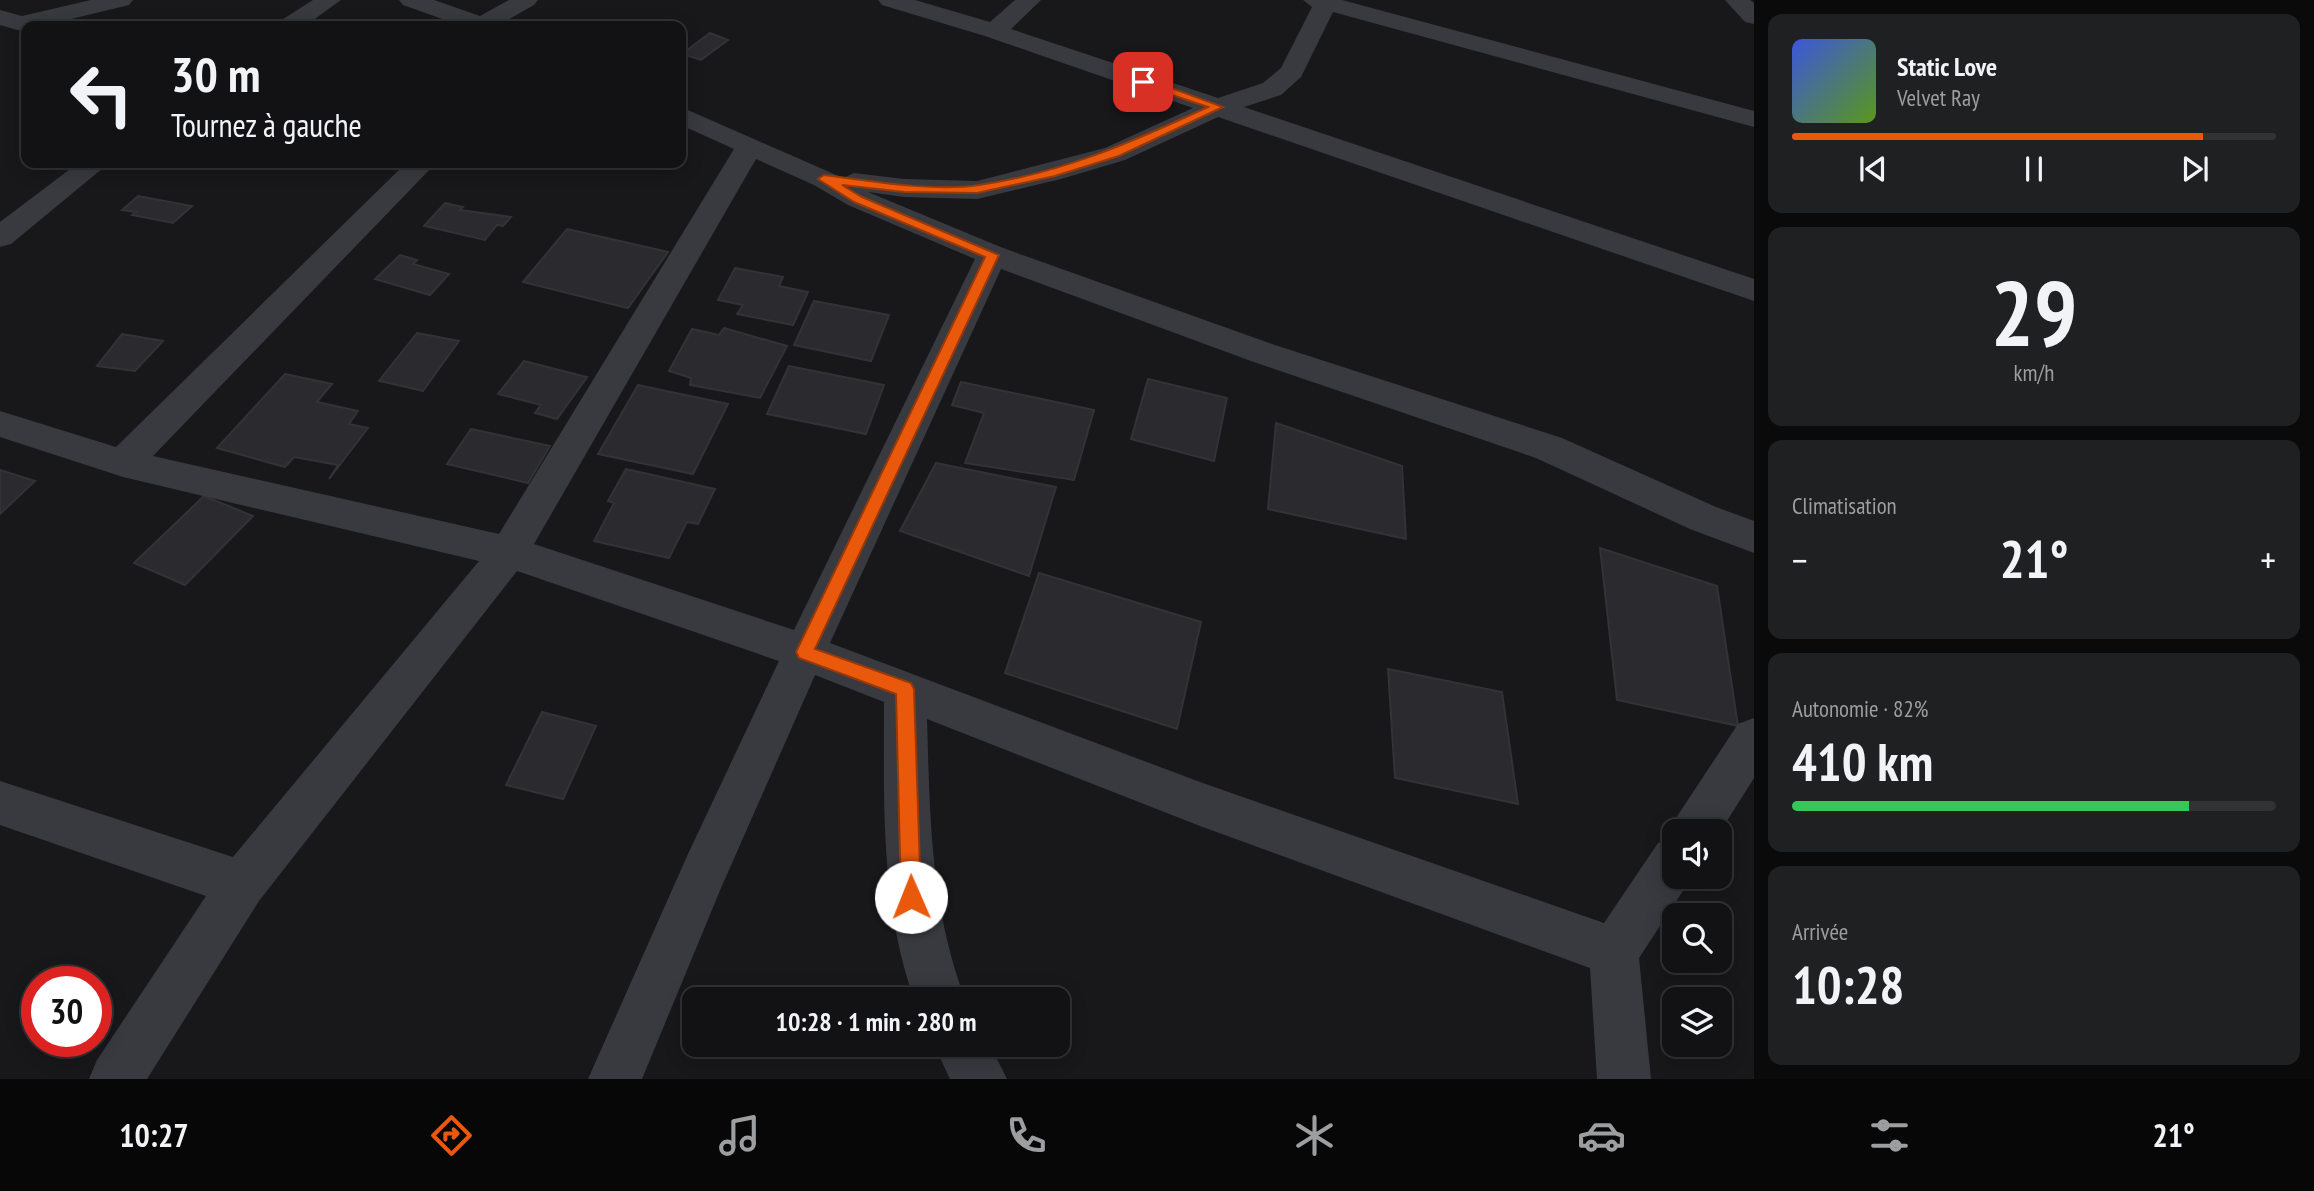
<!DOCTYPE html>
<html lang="fr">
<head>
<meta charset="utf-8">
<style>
  body { margin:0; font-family:"PT Sans Narrow",sans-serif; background:#1f2022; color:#f1f3f6; height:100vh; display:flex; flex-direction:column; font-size:26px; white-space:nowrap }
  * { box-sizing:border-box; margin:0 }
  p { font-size:23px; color:#9c9ea0 }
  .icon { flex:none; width:38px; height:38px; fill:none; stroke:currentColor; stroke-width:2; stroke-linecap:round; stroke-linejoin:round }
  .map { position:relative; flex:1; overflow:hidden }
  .drawer { display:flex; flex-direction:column; gap:14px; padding:14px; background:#0a0a0b; width:560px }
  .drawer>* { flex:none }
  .hud { position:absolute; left:21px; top:21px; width:665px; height:147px; border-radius:14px; box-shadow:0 4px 18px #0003,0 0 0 2px #313234; background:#121214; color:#f1f3f6; overflow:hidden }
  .fabs { position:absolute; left:1662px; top:819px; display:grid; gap:14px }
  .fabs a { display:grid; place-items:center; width:70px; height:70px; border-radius:14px; background:#121214; box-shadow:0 4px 18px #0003,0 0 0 2px #313234; font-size:35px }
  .speed { position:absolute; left:21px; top:966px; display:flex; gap:14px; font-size:35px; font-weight:700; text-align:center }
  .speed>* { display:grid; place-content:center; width:91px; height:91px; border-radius:50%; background:#121214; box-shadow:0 4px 18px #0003,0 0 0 2px #313234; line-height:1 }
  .speed .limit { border:10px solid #d22; background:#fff; color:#111 }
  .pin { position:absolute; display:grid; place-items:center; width:60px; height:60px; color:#fff; margin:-30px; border-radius:14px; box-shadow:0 4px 10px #0006 }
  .me { position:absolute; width:77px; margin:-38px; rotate:359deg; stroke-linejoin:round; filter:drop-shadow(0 0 5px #0008) }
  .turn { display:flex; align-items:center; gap:24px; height:147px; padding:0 35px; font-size:32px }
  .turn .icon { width:91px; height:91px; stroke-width:2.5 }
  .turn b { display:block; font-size:49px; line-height:60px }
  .big { font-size:52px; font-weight:800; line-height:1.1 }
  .drawer .tile { flex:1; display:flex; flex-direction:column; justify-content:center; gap:10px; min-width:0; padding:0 24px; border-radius:14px; background:#1f2022 }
  .drawer .dial { align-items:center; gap:0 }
  .dial b { font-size:91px; line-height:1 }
  .song { display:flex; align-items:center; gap:21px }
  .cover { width:84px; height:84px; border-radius:10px; background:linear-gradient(135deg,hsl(230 70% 55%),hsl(90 70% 35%)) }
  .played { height:7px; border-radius:4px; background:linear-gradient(90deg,#ea580c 85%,#313234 85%) }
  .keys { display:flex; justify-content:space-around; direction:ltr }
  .heat { display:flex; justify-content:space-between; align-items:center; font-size:38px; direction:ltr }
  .charge { height:10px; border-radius:5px; background:linear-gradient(90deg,#34c759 82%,#313234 0) }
  .trip { position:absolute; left:682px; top:987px; width:388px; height:70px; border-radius:14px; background:#121214; box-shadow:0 4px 18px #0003,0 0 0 2px #313234; font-weight:800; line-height:70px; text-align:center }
  .tab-bar { display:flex; height:112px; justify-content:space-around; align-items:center; background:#070708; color:#9c9ea0 }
  .tab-bar .icon { width:49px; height:49px }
  .tab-bar .on { color:#ea580c }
  .tab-bar b { font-size:32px; color:#f1f3f6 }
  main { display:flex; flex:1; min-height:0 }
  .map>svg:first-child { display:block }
</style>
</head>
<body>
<main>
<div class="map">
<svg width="1754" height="1079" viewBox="0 0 1754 1079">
  <rect width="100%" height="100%" fill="#18181b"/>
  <path fill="#2b2b2f" stroke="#323237" stroke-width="2" d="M 710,33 L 728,40 L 701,60 L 682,54 Z
    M 138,196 L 192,206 L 173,223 L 132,215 L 136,212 L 122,210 Z
    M 445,203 L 463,207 L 460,210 L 511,217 L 503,226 L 497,225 L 485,240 L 424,226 Z
    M 567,229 L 668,252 L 628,308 L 523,282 Z
    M 400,255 L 417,260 L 413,264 L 449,274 L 430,295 L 375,279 Z
    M 735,268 L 783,277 L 779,286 L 808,292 L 793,325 L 737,314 L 743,305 L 718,300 Z
    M 814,301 L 889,315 L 871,361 L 794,345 Z
    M 724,328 L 787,346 L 760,398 L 690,385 L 691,378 L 669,371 L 692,329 L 719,335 Z
    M 417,333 L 459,341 L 423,391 L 379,381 Z
    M 122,334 L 163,341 L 135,371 L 97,366 Z
    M 524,361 L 587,377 L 557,419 L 535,413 L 541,405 L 498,394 Z
    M 789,366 L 884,385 L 866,434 L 767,414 Z
    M 285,374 L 332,384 L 317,402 L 358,411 L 349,424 L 368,428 L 329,479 L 338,465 L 294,457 L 285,467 L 217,448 Z
    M 1148,379 L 1227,398 L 1214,461 L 1131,439 Z
    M 961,382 L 1094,410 L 1074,480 L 965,463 L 984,413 L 952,405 Z
    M 638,385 L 728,404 L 693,474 L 598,454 Z
    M 1276,423 L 1402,466 L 1406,539 L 1268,509 Z
    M 471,429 L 550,446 L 528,483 L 447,464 Z
    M 936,463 L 1056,487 L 1029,576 L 900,531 Z
    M 626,469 L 715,489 L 698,524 L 687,522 L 669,558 L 594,541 L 614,503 L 608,501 Z
    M 0,470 L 35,481 L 0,514 Z
    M 204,496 L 253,516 L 185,585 L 134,563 Z
    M 1600,548 L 1717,586 L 1738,726 L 1617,700 Z
    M 1039,573 L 1201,622 L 1177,729 L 1005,673 Z
    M 1388,669 L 1502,692 L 1518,804 L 1395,778 Z
    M 542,712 L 596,726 L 563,799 L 506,785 Z"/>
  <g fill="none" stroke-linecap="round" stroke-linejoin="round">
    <path fill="#393a40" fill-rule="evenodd" d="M 91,0 L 133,0 L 129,5 L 42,26 L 26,26 L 26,30 L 21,31 L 0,25 L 0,10 L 22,16 Z
      M 313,0 L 341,0 L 305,26 L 277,26 L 280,21 Z
      M 399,0 L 434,0 L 480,16 L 509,0 L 538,0 L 534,5 L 497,26 L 462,26 L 403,5 Z
      M 878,0 L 915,0 L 990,22 L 1015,0 L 1041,0 L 1011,29 L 1218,98 L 1263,83 L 1281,68 L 1312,7 L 1303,0 L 1342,0 L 1754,111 L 1754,127 L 1333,12 L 1301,77 L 1281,95 L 1244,107 L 1754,279 L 1754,301 L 1218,117 L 1125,160 L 1061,179 L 977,199 L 904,197 L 868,192 L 1003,248 L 1275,345 L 1562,438 L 1716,507 L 1754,521 L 1754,553 L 1690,529 L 1536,458 L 1251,361 L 1001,269 L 830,643 L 1200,782 L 1604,923 L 1658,843 L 1673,837 L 1671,831 L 1678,815 L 1738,724 L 1754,718 L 1754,778 L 1720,832 L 1675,831 L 1675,877 L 1692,877 L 1639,958 L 1651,1079 L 1597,1079 L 1590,968 L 1200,826 L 927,719 C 930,817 930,905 965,999 L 914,999 C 880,902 884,803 884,702 L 815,675 L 721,888 L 642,1079 L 588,1079 L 688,854 L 779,661 L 517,571 L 259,901 L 147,1079 L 89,1079 L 97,1060 L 206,896 L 0,825 L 0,781 L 233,857 L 479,561 L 123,477 L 0,437 L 0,411 L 116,447 L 406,163 L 436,163 L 153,456 L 499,534 L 734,149 L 681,125 L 681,107 L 843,178 L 854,173 L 904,179 L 977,181 L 1105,148 L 1193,108 L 985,36 L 882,5 ZM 756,159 L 814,185 L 848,205 L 975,259 L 794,630 L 534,544 Z
      M 1725,0 L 1750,0 L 1754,3 L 1754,24 L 1745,22 Z
      M 78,163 L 109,163 L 11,244 L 0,247 L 0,222 Z
      M 934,1045 L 990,1045 L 1007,1079 L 950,1079 Z"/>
  </g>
  <path fill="#ea580c" stroke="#983908" stroke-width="2" d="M 1139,79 L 1147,79 L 1223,107 L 1119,156 L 1055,176 L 977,193 L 904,192 L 842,185 L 862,197 L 999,255 L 815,649 L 911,683 L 914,689 L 921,897 L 918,904 L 911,907 L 903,904 L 901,897 L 896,694 L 799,658 L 796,652 L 985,257 L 854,202 L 818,179 L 824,175 C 870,181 934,192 979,185 C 1062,173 1132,142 1208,107 L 1139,84 Z"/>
</svg>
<div class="fabs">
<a><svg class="icon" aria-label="sound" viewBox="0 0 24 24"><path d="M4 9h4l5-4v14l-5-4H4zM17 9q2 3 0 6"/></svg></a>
<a><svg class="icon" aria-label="search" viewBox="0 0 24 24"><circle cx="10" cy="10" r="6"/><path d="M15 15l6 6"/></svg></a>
<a><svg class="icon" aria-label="layers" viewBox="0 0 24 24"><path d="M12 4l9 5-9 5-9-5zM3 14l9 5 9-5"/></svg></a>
</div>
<div class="speed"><div class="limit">30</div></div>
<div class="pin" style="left:1143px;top:82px;background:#d93025"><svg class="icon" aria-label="arrive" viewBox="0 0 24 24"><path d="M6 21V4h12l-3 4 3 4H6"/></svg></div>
<svg class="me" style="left:911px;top:897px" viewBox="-20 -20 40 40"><circle r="19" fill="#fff"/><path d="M0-13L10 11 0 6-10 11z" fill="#ea580c"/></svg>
<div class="trip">10:28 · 1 min · 280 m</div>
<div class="hud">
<div class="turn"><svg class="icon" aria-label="left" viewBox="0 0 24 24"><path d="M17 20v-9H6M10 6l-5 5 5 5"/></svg><div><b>30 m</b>Tournez à gauche</div></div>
</div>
</div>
<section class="drawer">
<div class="tile">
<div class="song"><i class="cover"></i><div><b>Static Love</b><p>Velvet Ray</p></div></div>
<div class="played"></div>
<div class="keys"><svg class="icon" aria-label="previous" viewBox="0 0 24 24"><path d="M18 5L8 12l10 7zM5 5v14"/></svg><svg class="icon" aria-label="pause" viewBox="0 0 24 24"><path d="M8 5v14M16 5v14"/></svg><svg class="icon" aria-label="next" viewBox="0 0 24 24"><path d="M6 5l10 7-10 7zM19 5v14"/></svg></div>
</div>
<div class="tile dial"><b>29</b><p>km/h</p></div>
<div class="tile"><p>Climatisation</p>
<div class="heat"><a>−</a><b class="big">21°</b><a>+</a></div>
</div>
<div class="tile"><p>Autonomie · 82%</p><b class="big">410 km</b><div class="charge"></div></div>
<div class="tile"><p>Arrivée</p><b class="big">10:28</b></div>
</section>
</main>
<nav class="tab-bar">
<b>10:27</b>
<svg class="icon on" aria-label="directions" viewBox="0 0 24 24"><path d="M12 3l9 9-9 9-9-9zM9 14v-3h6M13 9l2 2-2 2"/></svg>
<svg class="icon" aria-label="music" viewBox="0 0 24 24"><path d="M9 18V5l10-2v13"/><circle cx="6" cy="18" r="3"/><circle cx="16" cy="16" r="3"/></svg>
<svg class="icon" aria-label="phone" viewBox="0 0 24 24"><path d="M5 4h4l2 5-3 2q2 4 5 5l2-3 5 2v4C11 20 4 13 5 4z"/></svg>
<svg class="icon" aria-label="climate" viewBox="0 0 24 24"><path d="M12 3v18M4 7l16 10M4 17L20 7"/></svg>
<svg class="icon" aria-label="car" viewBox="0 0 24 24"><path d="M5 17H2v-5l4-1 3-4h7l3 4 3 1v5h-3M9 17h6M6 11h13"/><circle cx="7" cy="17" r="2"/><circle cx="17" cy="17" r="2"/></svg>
<svg class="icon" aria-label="filters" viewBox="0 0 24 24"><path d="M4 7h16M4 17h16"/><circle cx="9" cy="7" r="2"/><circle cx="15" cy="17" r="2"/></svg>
<b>21°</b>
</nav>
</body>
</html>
